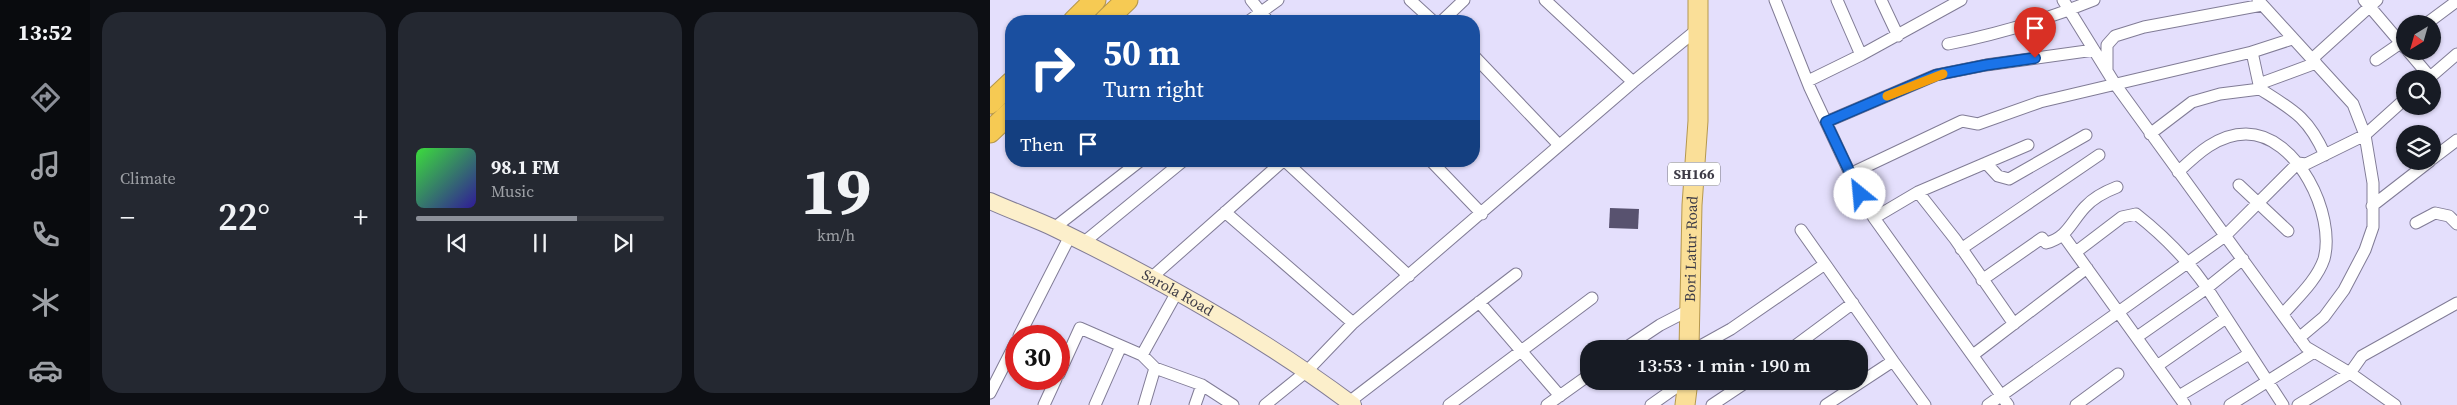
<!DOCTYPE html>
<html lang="en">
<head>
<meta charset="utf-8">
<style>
  body { margin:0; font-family:"Source Serif 4",serif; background:#242831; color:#f1f3f6; height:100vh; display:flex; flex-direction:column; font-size:19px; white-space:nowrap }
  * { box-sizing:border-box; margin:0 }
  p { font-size:16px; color:#9ea1a6 }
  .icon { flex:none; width:28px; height:28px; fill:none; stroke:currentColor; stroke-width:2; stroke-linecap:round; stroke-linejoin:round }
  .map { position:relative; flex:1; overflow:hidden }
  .panel { display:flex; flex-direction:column; gap:12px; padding:12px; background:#0d0f14; width:900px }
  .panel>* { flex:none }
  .guide { position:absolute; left:15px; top:15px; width:475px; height:152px; border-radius:20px; box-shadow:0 1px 4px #0004; background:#1a4fa0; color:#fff; overflow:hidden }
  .needle { width:32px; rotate:217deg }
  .buttons { position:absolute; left:1406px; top:15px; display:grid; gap:10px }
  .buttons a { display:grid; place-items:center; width:45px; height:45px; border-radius:50%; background:#171b24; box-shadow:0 1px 4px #0004; font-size:25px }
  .speed { position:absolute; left:15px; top:325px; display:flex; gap:10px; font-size:25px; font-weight:700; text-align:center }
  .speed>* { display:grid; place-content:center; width:65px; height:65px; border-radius:50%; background:#171b24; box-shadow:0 1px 4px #0004; line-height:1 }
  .speed .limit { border:8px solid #d22; background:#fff; color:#111 }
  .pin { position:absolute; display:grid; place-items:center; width:42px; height:42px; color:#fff; margin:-51px -21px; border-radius:50% 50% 50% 0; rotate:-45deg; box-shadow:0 0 5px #0007 }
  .pin .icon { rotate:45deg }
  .me { position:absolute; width:55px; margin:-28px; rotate:332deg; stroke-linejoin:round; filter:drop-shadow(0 0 4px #0008) }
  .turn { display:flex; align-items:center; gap:18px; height:105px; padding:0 15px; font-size:22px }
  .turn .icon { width:65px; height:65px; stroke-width:2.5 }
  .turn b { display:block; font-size:35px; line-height:42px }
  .then { display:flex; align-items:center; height:48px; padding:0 15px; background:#0003; gap:10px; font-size:19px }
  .big { font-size:38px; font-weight:600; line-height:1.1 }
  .panel .card { flex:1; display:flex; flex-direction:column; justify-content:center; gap:8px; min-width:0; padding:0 18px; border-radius:20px; background:#242831 }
  .panel .dial { align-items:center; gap:0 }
  .dial b { font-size:65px; line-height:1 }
  .song { display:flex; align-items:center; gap:15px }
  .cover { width:60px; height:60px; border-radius:8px; background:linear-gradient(135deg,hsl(120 70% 55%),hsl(250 70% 35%)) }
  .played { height:5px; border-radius:2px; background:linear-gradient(90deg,#8c9099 65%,#363941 65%) }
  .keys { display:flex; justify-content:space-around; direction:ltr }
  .heat { display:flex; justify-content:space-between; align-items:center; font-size:28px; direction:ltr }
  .panel .tiles { flex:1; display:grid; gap:12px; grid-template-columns:repeat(3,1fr) }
  .trip { position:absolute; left:590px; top:340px; width:288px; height:50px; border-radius:20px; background:#171b24; box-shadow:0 1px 4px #0004; font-weight:600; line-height:50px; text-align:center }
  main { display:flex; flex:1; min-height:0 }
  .menu { display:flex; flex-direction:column; width:90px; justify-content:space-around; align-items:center; background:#090b0e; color:#9ea1a6 }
  .menu .icon { width:35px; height:35px }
  .menu .selected { color:#8c9099 }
  .menu b { font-size:22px; color:#f1f3f6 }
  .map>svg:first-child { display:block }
</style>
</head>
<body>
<main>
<nav class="menu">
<b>13:52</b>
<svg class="icon selected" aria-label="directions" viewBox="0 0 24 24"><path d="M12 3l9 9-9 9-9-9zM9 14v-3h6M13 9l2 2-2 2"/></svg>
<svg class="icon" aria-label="music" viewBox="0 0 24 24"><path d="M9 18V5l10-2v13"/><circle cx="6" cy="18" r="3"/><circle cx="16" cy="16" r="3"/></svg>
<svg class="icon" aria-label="phone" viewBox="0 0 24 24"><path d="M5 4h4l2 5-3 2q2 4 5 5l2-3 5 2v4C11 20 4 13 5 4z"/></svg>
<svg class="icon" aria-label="climate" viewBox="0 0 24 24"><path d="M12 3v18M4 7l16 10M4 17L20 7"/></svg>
<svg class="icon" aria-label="car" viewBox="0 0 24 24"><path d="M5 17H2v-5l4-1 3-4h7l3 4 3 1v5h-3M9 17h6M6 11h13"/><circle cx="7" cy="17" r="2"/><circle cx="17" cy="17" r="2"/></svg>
</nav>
<section class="panel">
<div class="tiles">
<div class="card"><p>Climate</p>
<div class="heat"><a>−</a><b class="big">22°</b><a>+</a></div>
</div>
<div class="card">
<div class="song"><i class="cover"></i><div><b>98.1 FM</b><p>Music</p></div></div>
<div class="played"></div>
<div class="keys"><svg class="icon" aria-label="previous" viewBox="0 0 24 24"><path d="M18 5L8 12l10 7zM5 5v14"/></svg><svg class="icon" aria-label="pause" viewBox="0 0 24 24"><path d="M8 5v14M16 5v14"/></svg><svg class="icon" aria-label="next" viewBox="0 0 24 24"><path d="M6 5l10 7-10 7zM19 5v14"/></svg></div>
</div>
<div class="card dial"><b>19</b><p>km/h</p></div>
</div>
</section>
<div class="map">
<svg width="1467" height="405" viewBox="0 0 1467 405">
  <rect width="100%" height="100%" fill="#e4dffc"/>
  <path fill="#58526f" d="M 620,208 L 649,209 L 648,229 L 619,228 Z"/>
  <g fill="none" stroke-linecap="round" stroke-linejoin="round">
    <defs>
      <path id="street" d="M 261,0 L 278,21
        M 420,0 L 443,21
        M 555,0 L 643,82
        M 785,0 L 820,88 L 864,182 L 884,218 L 1018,405
        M 847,0 L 871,55
        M 891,0 L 908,36
        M 1073,0 L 1125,84 L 1316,347 L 1360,373 L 1405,405
        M 1268,0 L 1363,104 L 1375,135 L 1383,183 L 1383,227 L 1375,250 L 1354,290 L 1334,317 L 1309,338
        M 1374,0 L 1415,48
        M 259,21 L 288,0
        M 452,21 L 474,0
        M 1436,24 L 1467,1
        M 958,44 C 1008,34 1058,19 1104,0
        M 1418,51 L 1440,77
        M 1262,52 L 1302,39
        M 484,56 L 569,145
        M 1322,59 L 1387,0
        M 1386,60 L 1415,40
        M 1117,69 L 1117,45 L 1125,36 L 1154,27 L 1272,5
        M 1438,79 L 1467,54
        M 818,81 L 871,55 L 971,0
        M 1269,84 L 1326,63
        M 1270,89 C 1303,110 1318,117 1335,155
        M 836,122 L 946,75 L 996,65 L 1104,50
        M 1442,159 L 1467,140
        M 295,161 L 419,276
        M 441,161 L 492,214
        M 996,163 L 1008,176 L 1019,179 L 1096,135
        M 1188,172 C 1207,154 1228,134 1256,134 C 1307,134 1346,215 1334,259 C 1327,280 1307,298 1293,314
        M 860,174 L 972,121 L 988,124 L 1050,102 L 1262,52 L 1270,89 L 1230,94 L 1202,102 L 1160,134
        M 1249,185 L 1298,231
        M 928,192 L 965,239 L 1024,324
        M 1382,206 L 1440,161
        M 235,212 L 363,323
        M 884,218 L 928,192 L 1038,145
        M 1426,223 L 1445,213 L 1459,216 L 1467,224
        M 64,228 L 150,161
        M 811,230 L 835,264
        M 1073,235 L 1195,405
        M 93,243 L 193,161
        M 971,249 L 1109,155
        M 1086,252 L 1132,217 L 1146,214 C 1174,236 1197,259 1217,288 L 1253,259
        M 161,278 L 293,161
        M 992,280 L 1052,238 L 1056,243 C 1077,238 1081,222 1095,207 C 1104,197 1114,192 1127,187
        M 489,302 L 570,396
        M 29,336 L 80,236
        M 1147,337 L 1217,288 L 1293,405
        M 634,349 L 670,325 L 701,309
        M 705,349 L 741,329 L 835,264 L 903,361
        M 801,349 L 863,303
        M 152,355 L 187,292
        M 983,355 L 1097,268
        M 1167,366 L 1236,318
        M 165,368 L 212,385 L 243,405
        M 69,374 L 90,328 L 152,355 L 165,368 L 154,405
        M 0,393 L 26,342
        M 1189,396 L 1259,354
        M 359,402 L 526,274
        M 54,405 L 66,379
        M 105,405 L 131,346
        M 205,405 L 212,385
        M 275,405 L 317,371 L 363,323 L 643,82 L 709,28
        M 459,405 L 602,298
        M 557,405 L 599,375
        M 661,405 L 695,381
        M 722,405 L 758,381
        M 836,405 L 903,361 L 935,405
        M 998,405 L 1235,236 L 1308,163 L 1316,164 L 1375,135 L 1415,99
        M 1086,405 L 1128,374
        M 1240,405 L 1324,352
        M 1308,405 L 1360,373 L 1372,356 L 1467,303"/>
      <g id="secondary">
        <path id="s1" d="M 0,201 C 22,211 45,219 66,229 C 169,279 271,336 363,405"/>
      </g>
      <g id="primary">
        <path id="s2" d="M 699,349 L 702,205 L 708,121 L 708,0"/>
        <path d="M 695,405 L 698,381"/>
      </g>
      <path id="highway" d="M 84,21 L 105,0
        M 115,21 L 137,0
        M 0,103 L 21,83
        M 0,132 L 21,112"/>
    </defs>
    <use href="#street" stroke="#817c96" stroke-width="13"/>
    <use href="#secondary" stroke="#817c96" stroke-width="18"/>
    <use href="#primary" stroke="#b5984e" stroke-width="21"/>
    <use href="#highway" stroke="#b5984e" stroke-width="23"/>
    <use href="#street" stroke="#fff" stroke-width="11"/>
    <use href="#secondary" stroke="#fcefcb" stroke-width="16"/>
    <use href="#primary" stroke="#fadf98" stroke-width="19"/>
    <use href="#highway" stroke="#f6ca53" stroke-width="21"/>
  </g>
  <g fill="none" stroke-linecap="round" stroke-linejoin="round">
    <defs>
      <path id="route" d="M 870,194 L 836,122 L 946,75 L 996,65 L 1045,58"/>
    </defs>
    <use href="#route" stroke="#114b97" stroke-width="12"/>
    <use href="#route" stroke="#1a73e8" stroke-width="9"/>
    <path stroke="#f59e0b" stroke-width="9" d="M 897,96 L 953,74"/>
  </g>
  <g text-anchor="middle" stroke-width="5" stroke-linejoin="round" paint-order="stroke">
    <rect fill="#fff" stroke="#77767e" stroke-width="1" x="678" y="162.5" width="52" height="23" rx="4"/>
    <g font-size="14" font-weight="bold" fill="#3d3b46">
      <text x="704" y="179">SH166</text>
    </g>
    <g font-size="15" fill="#3d3b46" stroke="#fff">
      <text dy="5" stroke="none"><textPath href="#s2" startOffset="100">Bori Latur Road</textPath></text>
      <text dy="5" stroke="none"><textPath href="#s1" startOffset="209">Sarola Road</textPath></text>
    </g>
  </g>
</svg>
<div class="buttons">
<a><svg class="needle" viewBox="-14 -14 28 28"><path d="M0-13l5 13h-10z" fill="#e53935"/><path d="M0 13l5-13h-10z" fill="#9ea1a6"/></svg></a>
<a><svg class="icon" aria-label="search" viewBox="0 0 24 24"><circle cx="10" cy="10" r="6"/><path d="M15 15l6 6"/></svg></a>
<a><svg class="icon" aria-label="layers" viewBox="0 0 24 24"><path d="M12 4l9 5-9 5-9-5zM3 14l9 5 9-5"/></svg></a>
</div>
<div class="speed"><div class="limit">30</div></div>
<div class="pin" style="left:1045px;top:58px;background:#d93025"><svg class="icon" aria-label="arrive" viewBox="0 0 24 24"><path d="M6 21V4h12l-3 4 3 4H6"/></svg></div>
<svg class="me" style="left:870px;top:194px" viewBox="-20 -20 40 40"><circle r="19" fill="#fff"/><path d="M0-13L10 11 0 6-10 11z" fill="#1a73e8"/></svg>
<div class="trip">13:53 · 1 min · 190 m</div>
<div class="guide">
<div class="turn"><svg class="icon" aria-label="right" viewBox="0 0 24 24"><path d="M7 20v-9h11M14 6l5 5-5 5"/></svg><div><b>50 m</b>Turn right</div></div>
<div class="then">Then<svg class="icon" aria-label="arrive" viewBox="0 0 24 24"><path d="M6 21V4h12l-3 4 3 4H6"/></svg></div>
</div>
</div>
</main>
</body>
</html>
